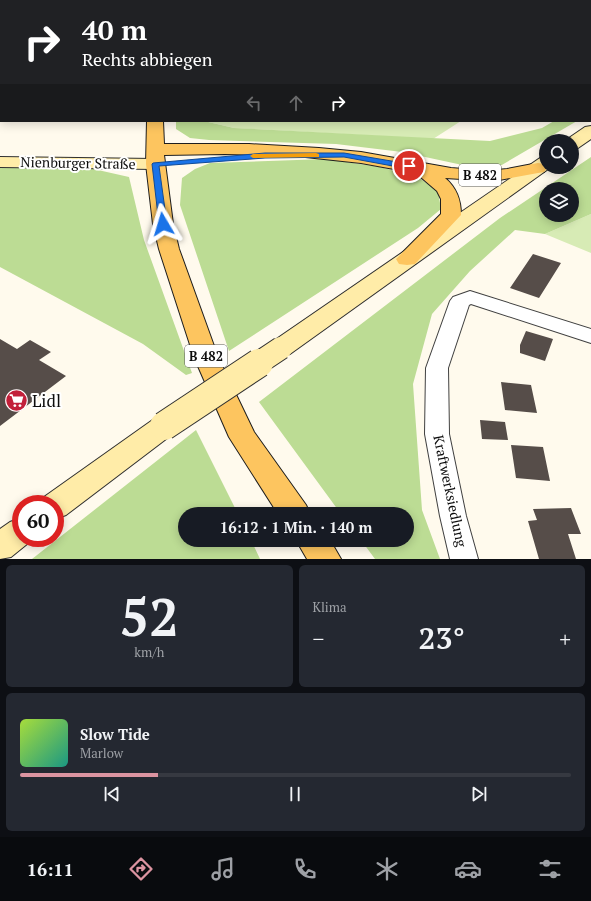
<!DOCTYPE html>
<html lang="de">
<head>
<meta charset="utf-8">
<style>
  body { margin:0; font-family:"PT Serif",serif; background:#242831; color:#f1f3f6; height:100vh; display:flex; flex-direction:column; font-size:15px; white-space:nowrap }
  * { box-sizing:border-box; margin:0 }
  p { font-size:13px; color:#9ea1a6 }
  .icon { flex:none; width:22px; height:22px; fill:none; stroke:currentColor; stroke-width:2; stroke-linecap:round; stroke-linejoin:round }
  .map { position:relative; height:559px; overflow:hidden }
  .sheet { display:flex; flex-direction:column; gap:6px; padding:6px; background:#0d0f14; flex:1 }
  .sheet>* { flex:none }
  .guide { position:absolute; left:0px; top:0px; width:591px; height:122px; box-shadow:0 2px 10px #0003; background:#202124; color:#fff; overflow:hidden }
  .controls { position:absolute; left:539px; top:134px; display:grid; gap:8px }
  .controls a { display:grid; place-items:center; width:40px; height:40px; border-radius:50%; background:#171b24; box-shadow:0 2px 10px #0003; font-size:20px }
  .speed { position:absolute; left:12px; top:495px; display:flex; gap:8px; font-size:20px; font-weight:700; text-align:center }
  .speed>* { display:grid; place-content:center; width:52px; height:52px; border-radius:50%; background:#171b24; box-shadow:0 2px 10px #0003; line-height:1 }
  .speed .limit { border:6px solid #d22; background:#fff; color:#111 }
  .pin { position:absolute; display:grid; place-items:center; width:34px; height:34px; color:#fff; margin:-17px; border:2px solid #fff; border-radius:50%; box-shadow:0 1px 4px #0007 }
  .me { position:absolute; width:44px; margin:-22px; rotate:353deg; stroke-linejoin:round; filter:drop-shadow(0 0 3px #0008) }
  .turn { display:flex; align-items:center; gap:14px; height:84px; padding:0 16px; font-size:18px }
  .turn .icon { width:52px; height:52px; stroke-width:2.5 }
  .turn b { display:block; font-size:28px; line-height:34px }
  .lanes { display:flex; align-items:center; height:38px; padding:0 16px; background:#0003; justify-content:center; gap:20px; direction:ltr }
  .lanes .off { opacity:.35 }
  .big { font-size:30px; font-weight:700; line-height:1.1 }
  .sheet .widget { flex:1; display:flex; flex-direction:column; justify-content:center; gap:6px; min-width:0; padding:0 14px; border-radius:6px; background:#242831 }
  .sheet .dial { align-items:center; gap:0 }
  .dial b { font-size:52px; line-height:1 }
  .song { display:flex; align-items:center; gap:12px }
  .cover { width:48px; height:48px; border-radius:6px; background:linear-gradient(135deg,hsl(80 70% 55%),hsl(170 70% 35%)) }
  .played { height:4px; border-radius:2px; background:linear-gradient(90deg,#dc94a1 25%,#363941 25%) }
  .keys { display:flex; justify-content:space-around; direction:ltr }
  .heat { display:flex; justify-content:space-between; align-items:center; font-size:22px; direction:ltr }
  .sheet .tiles { flex:1; display:grid; gap:6px; grid-template-columns:1fr 1fr }
  .widget:last-child { grid-column:span 2 }
  .trip { position:absolute; left:178px; top:507px; width:236px; height:40px; border-radius:20px; background:#171b24; box-shadow:0 2px 10px #0003; font-weight:700; line-height:40px; text-align:center }
  .menu { display:flex; height:64px; justify-content:space-around; align-items:center; background:#090b0e; color:#9ea1a6 }
  .menu .icon { width:28px; height:28px }
  .menu .current { color:#dc94a1 }
  .menu b { font-size:18px; color:#f1f3f6 }
  .map>svg:first-child { display:block }
</style>
</head>
<body>
<div class="map">
<svg width="591" height="559" viewBox="0 0 591 559">
  <rect width="100%" height="100%" fill="#fffaed"/>
  <path fill="#d7ebb5" d="M 204,121 L 461,121 L 433,139 L 234,128 Z
    M 591,214 L 591,253 L 545,234 Z"/>
  <path fill="#bcdc94" fill-rule="evenodd" d="M 172,0 L 578,0 L 582,1 L 172,1 Z
    M 176,121 L 204,121 L 234,128 L 490,141 L 542,128 L 554,121 L 577,121 L 500,166 L 481,169 L 402,152 L 336,144 L 209,140 L 190,138 L 176,129 Z
    M 591,157 L 591,214 L 545,234 L 515,230 L 470,271 L 432,314 L 413,384 L 422,510 L 440,559 L 375,559 L 361,540 L 407,540 L 407,514 L 341,514 L 259,402 L 500,218 ZM 546,189 L 572,189 L 572,215 L 546,215 Z
    M 326,159 L 380,167 L 418,177 L 438,191 L 441,209 L 418,228 L 229,351 L 180,205 L 182,178 L 195,169 L 210,163 Z
    M 0,168 L 89,168 L 129,177 L 144,240 L 192,373 L 186,375 L 143,344 L 0,267 Z
    M 196,430 L 238,514 L 185,514 L 185,540 L 251,540 L 260,559 L 32,559 Z"/>
  <path fill="#564d49" d="M 533,254 L 561,263 L 539,298 L 510,288 Z
    M 526,331 L 553,339 L 545,361 L 520,353 L 520,345 Z
    M 0,339 L 17,349 L 30,340 L 51,352 L 39,360 L 66,376 L 0,426 Z
    M 501,382 L 531,385 L 537,413 L 505,410 Z
    M 480,420 L 505,422 L 508,440 L 482,439 Z
    M 511,445 L 543,447 L 550,481 L 516,478 Z
    M 571,508 L 581,534 L 568,534 L 576,559 L 539,559 L 528,521 L 537,520 L 533,509 Z"/>
  <g fill="none" stroke-linecap="round" stroke-linejoin="round">
    <defs>
      <path id="street" d="M 470,291 L 591,329 L 591,343 L 471,304 L 469,305 L 448,368 L 449,434 L 466,516 L 478,559 L 450,559 L 440,516 L 425,434 L 426,368 L 450,301 L 453,297 Z"/>
      <path id="secondary" d="M 591,126 L 591,139 L 578,148 L 572,149 L 572,141 L 566,140 L 585,127 Z
        M 0,157 L 155,159 L 161,160 L 164,164 L 161,168 L 155,169 L 0,167 Z
        M 546,157 L 546,167 L 551,167 L 290,354 L 281,356 L 272,354 L 269,348 L 272,342 L 540,158 Z
        M 164,416 L 174,419 L 178,426 L 174,433 L 66,515 L 55,519 L 55,504 L 41,504 L 44,497 L 154,419 Z
        M 21,518 L 21,538 L 33,538 L 32,540 L 11,557 L 0,559 L 0,529 L 10,522 Z"/>
      <path id="primary" d="M 153,0 L 165,0 L 165,1 L 153,1 Z
        M 147,121 L 163,121 L 164,144 L 249,144 L 319,148 L 361,152 L 451,168 L 487,171 L 507,169 L 538,163 L 544,164 L 547,168 L 544,172 L 538,173 L 494,181 L 445,178 C 457,188 461,200 461,215 L 415,264 L 407,265 L 399,264 L 396,259 L 441,214 L 441,199 L 437,191 L 416,173 L 361,163 L 296,156 L 225,154 L 164,155 L 173,224 L 179,249 L 218,357 L 254,432 L 306,505 L 310,514 L 278,514 L 229,437 L 194,357 L 159,249 L 153,224 L 146,164 Z
        M 296,540 L 330,540 L 341,559 L 307,559 Z"/>
    </defs>
    <use href="#street" stroke="#404040" stroke-width="2"/>
    <use href="#secondary" stroke="#2f2f2f" stroke-width="2"/>
    <use href="#primary" stroke="#1e1e1e" stroke-width="2"/>
    <use href="#street" fill="#fff" fill-rule="evenodd"/>
    <use href="#secondary" fill="#ffeca8" fill-rule="evenodd"/>
    <use href="#primary" fill="#fdc55f" fill-rule="evenodd"/>
    <defs>
      <path id="secondary-bridge-far1" d="M 257,364 L 281,348"/>
      <path id="secondary-bridge" d="M 164,426 L 259,363"/>
    </defs>
    <use href="#secondary-bridge-far1" stroke="#2f2f2f" stroke-width="24" stroke-linecap="butt"/>
    <use href="#secondary-bridge" stroke="#2f2f2f" stroke-width="30" stroke-linecap="butt"/>
    <use href="#secondary-bridge-far1" stroke="#ffeca8" stroke-width="22"/>
    <use href="#secondary-bridge" stroke="#ffeca8" stroke-width="28"/>
  </g>
  <path fill="#1a73e8" stroke="#114b97" d="M 265,153 L 344,153 L 409,164 L 412,166 L 409,169 L 344,157 L 265,158 L 159,166 L 167,224 L 163,226 L 159,224 L 152,164 L 153,163 Z"/>
  <path fill="#f59e0b" d="M 316,153 L 319,154 L 319,157 L 253,158 L 250,156 L 253,154 Z"/>
  <defs>
    <symbol id="supermarket-disc" viewBox="-11 -11 22 22"><circle r="9.5" fill="#c2203a" stroke="#fff"/><path d="M-6-5.5h2.5l.6 2H6L4.5 2H-2.5L-4.4-4H-6ZM-1.5 3.2a1.3 1.3 0 1 0 .1 0ZM3 3.2a1.3 1.3 0 1 0 .1 0Z" fill="#fff"/></symbol>
  </defs>
  <g fill-rule="evenodd">
    <use href="#supermarket-disc" x="4" y="388" width="25" height="25"/>
  </g>
  <g text-anchor="middle" stroke-width="4" stroke-linejoin="round" paint-order="stroke">
    <g fill="#fff" stroke="#565656" stroke-width="1">
      <rect x="459" y="164" width="42" height="22" rx="3"/>
      <rect x="185" y="345" width="42" height="22" rx="3"/>
    </g>
    <g font-size="13" font-weight="bold" fill="#0d0d0d">
      <text x="480" y="180">B 482</text>
      <text x="206" y="361">B 482</text>
    </g>
    <g font-size="14" fill="#0d0d0d" stroke="#fff">
      <text transform="translate(78 163) rotate(1)" y="5">Nienburger Straße</text>
      <text transform="translate(450 491) rotate(78)" y="5">Kraftwerksiedlung</text>
    </g>
    <g font-size="17" fill="#0d0d0d" stroke="#fff" text-anchor="start">
      <text x="32" y="407">Lidl</text>
    </g>
  </g>
</svg>
<div class="controls">
<a><svg class="icon" aria-label="search" viewBox="0 0 24 24"><circle cx="10" cy="10" r="6"/><path d="M15 15l6 6"/></svg></a>
<a><svg class="icon" aria-label="layers" viewBox="0 0 24 24"><path d="M12 4l9 5-9 5-9-5zM3 14l9 5 9-5"/></svg></a>
</div>
<div class="speed"><div class="limit">60</div></div>
<div class="pin" style="left:409px;top:166px;background:#d93025"><svg class="icon" aria-label="arrive" viewBox="0 0 24 24"><path d="M6 21V4h12l-3 4 3 4H6"/></svg></div>
<svg class="me" style="left:163px;top:224px" viewBox="-20 -20 40 40"><path d="M0-17L14 15 0 8-14 15z" fill="#1a73e8" stroke="#fff" stroke-width="4"/></svg>
<div class="trip">16:12 · 1 Min. · 140 m</div>
<div class="guide">
<div class="turn"><svg class="icon" aria-label="right" viewBox="0 0 24 24"><path d="M7 20v-9h11M14 6l5 5-5 5"/></svg><div><b>40 m</b>Rechts abbiegen</div></div>
<div class="lanes"><svg class="icon off" aria-label="left" viewBox="0 0 24 24"><path d="M17 20v-9H6M10 6l-5 5 5 5"/></svg><svg class="icon off" aria-label="ahead" viewBox="0 0 24 24"><path d="M12 20V5M6 11l6-6 6 6"/></svg><svg class="icon" aria-label="right" viewBox="0 0 24 24"><path d="M7 20v-9h11M14 6l5 5-5 5"/></svg></div>
</div>
</div>
<section class="sheet">
<div class="tiles">
<div class="widget dial"><b>52</b><p>km/h</p></div>
<div class="widget"><p>Klima</p>
<div class="heat"><a>−</a><b class="big">23°</b><a>+</a></div>
</div>
<div class="widget">
<div class="song"><i class="cover"></i><div><b>Slow Tide</b><p>Marlow</p></div></div>
<div class="played"></div>
<div class="keys"><svg class="icon" aria-label="previous" viewBox="0 0 24 24"><path d="M18 5L8 12l10 7zM5 5v14"/></svg><svg class="icon" aria-label="pause" viewBox="0 0 24 24"><path d="M8 5v14M16 5v14"/></svg><svg class="icon" aria-label="next" viewBox="0 0 24 24"><path d="M6 5l10 7-10 7zM19 5v14"/></svg></div>
</div>
</div>
</section>
<nav class="menu">
<b>16:11</b>
<svg class="icon current" aria-label="directions" viewBox="0 0 24 24"><path d="M12 3l9 9-9 9-9-9zM9 14v-3h6M13 9l2 2-2 2"/></svg>
<svg class="icon" aria-label="music" viewBox="0 0 24 24"><path d="M9 18V5l10-2v13"/><circle cx="6" cy="18" r="3"/><circle cx="16" cy="16" r="3"/></svg>
<svg class="icon" aria-label="phone" viewBox="0 0 24 24"><path d="M5 4h4l2 5-3 2q2 4 5 5l2-3 5 2v4C11 20 4 13 5 4z"/></svg>
<svg class="icon" aria-label="climate" viewBox="0 0 24 24"><path d="M12 3v18M4 7l16 10M4 17L20 7"/></svg>
<svg class="icon" aria-label="car" viewBox="0 0 24 24"><path d="M5 17H2v-5l4-1 3-4h7l3 4 3 1v5h-3M9 17h6M6 11h13"/><circle cx="7" cy="17" r="2"/><circle cx="17" cy="17" r="2"/></svg>
<svg class="icon" aria-label="filters" viewBox="0 0 24 24"><path d="M4 7h16M4 17h16"/><circle cx="9" cy="7" r="2"/><circle cx="15" cy="17" r="2"/></svg>
</nav>
</body>
</html>
